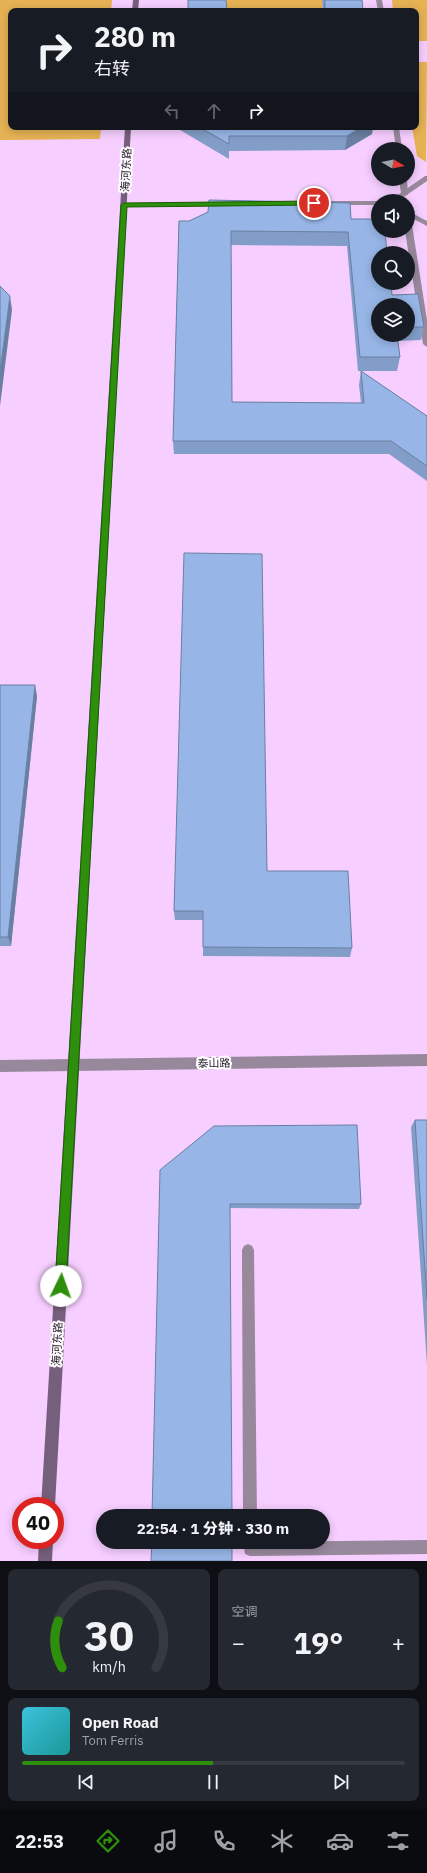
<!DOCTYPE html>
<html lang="zh">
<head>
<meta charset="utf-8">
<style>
  body { margin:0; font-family:"IBM Plex Sans","Noto Sans SC",sans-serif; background:#242831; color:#f1f3f6; height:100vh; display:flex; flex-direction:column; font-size:15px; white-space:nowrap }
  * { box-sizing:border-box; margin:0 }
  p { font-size:13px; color:#9ea1a6 }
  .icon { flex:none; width:22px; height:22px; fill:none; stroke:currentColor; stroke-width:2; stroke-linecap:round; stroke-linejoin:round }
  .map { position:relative; height:1561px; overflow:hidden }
  .sheet { display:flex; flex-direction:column; gap:8px; padding:8px; background:#0d0f14; flex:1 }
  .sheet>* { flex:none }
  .guide { position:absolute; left:8px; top:8px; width:411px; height:122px; border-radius:8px; box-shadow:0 2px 10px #0003; background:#171b24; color:#f1f3f6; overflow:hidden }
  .needle { width:26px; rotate:100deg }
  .fabs { position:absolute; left:371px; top:142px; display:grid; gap:8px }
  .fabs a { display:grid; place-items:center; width:44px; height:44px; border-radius:50%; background:#171b24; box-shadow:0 2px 10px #0003; font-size:20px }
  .speed { position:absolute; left:12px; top:1497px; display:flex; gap:8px; font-size:20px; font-weight:700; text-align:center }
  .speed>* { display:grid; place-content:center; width:52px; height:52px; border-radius:50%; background:#171b24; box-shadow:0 2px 10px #0003; line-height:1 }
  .speed .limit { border:6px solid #d22; background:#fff; color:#111 }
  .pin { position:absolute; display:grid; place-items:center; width:34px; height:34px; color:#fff; margin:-17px; border:2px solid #fff; border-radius:50%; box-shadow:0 1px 4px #0007 }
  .me { position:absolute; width:44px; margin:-22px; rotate:3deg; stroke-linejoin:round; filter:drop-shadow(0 0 3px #0008) }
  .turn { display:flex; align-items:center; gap:14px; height:84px; padding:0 20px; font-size:18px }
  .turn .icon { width:52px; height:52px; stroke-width:2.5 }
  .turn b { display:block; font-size:28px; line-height:34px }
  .lanes { display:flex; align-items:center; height:38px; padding:0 20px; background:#0003; justify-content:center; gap:20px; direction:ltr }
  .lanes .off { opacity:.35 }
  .big { font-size:30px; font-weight:800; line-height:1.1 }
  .sheet .card { flex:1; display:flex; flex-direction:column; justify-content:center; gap:6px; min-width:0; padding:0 14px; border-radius:8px; background:#242831 }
  .sheet .dial { align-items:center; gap:0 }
  .dial svg { height:104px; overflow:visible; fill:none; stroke:#363941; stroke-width:7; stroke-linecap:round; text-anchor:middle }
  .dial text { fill:#f1f3f6; stroke:none }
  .song { display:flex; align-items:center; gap:12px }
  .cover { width:48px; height:48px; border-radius:6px; background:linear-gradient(135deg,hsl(190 70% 55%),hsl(180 70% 35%)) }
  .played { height:4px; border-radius:2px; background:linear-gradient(90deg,#2d8f0b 50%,#363941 50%) }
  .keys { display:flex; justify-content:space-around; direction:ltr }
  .heat { display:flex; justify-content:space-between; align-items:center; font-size:22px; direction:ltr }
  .sheet .tiles { flex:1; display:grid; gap:8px; grid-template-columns:1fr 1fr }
  .card:last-child { grid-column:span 2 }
  .trip { position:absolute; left:96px; top:1509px; width:234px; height:40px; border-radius:20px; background:#171b24; box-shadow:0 2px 10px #0003; font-weight:800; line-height:40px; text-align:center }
  .tab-bar { display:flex; height:64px; justify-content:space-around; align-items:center; background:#090b0e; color:#9ea1a6 }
  .tab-bar .icon { width:28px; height:28px }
  .tab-bar .selected { color:#2d8f0b }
  .tab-bar b { font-size:18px; color:#f1f3f6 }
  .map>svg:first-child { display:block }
</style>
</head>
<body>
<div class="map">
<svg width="427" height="1561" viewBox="0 0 427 1561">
  <rect width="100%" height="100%" fill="#f6ceff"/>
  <path fill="#e6b254" d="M 0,0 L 112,0 L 111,11 L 11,11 L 11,127 L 101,127 L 100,139 L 0,140 Z
    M 226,0 L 322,0 L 323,11 L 226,11 Z
    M 392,0 L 427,0 L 427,41 L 416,41 L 416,11 L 393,11 Z
    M 416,62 L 427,62 L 426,162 L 417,156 L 412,127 L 416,127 Z"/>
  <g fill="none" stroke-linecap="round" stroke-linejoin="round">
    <path fill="#98889c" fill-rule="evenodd" d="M 376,0 L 382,0 L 384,11 L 378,11 Z
      M 393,127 L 399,127 L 402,149 L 396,149 Z
      M 399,179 L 407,179 L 408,195 L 405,195 L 401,193 Z
      M 408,223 L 412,225 L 427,320 L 427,347 L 423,344 L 405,231 L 408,231 Z
      M 248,1244 L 252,1246 L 254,1250 L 257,1516 L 243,1516 L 242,1250 L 244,1246 Z
      M 427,1540 L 427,1554 L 250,1556 L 245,1554 L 243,1542 Z"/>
    <path fill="#98889c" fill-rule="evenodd" d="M 425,176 L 427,176 L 427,181 L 398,201 L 389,201 Z
      M 331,201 L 379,201 L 378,205 L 331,205 Z
      M 222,202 L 226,204 L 225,206 L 124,207 L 120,205 L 124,203 Z
      M 408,211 L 427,221 L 427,226 L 408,216 Z
      M 427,1054 L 427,1066 L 0,1072 L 0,1060 Z"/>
    <path fill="#765f7c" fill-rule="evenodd" d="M 133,0 L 139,0 L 138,11 L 132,11 Z
      M 125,127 L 131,127 L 55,1506 L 41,1506 Z
      M 39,1540 L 53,1540 L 52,1561 L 38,1561 Z"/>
  </g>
  <path fill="#829dc7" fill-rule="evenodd" d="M 322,0 L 362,0 L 363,11 L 323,11 Z
    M 175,127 L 373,127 L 372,134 L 345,150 L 229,151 L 229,159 Z
    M 209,200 L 350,203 L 351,219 L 378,219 L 378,231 L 385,231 L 387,253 L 378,253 L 378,283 L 391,283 L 392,295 L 418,294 L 424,327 L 421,340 L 398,341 L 400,357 L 397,371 L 361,371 L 427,416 L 427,481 L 389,454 L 174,454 L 173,441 L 179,221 L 189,221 L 208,212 ZM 231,245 L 347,246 L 358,371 L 361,371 L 359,385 L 361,403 L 232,402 ZM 378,305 L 408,305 L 408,335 L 378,335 Z
    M 0,685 L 37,696 L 11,946 L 0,946 Z
    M 267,871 L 352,948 L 350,957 L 203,956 L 203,920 L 175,920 L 174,911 Z
    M 415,1120 L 427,1120 L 427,1365 L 411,1127 Z
    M 160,1170 L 361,1204 L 359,1209 L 230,1208 Z"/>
  <path fill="#6a7fa2" d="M 361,127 L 373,127 L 372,134 L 345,150 L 347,136 Z
    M 10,296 L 12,310 L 0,406 L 0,371 Z
    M 35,685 L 37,696 L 11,946 L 8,937 Z"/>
  <path fill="#97b6e7" stroke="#6a7fa2" d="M 188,0 L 226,0 L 227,11 L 188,11 Z
    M 325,0 L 362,0 L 363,11 L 325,11 Z
    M 199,127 L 361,127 L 347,136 L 229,136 L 229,144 Z
    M 209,200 L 350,203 L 351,219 L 378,219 L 378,231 L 385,231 L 387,253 L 378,253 L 378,283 L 391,283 L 392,295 L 418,294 L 424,327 L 408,327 L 408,305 L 378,305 L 378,335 L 397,335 L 400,357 L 360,357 L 348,232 L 231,231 L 232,402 L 364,403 L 361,371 L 427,416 L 427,466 L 391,441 L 173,441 L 179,221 L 189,221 L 208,212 Z
    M 0,286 L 10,296 L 0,371 Z
    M 184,553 L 262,554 L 267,871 L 348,871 L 352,948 L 203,947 L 203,911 L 174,911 Z
    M 0,685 L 35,685 L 8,937 L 0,937 Z
    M 415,1120 L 427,1120 L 427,1299 Z
    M 357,1125 L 361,1204 L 230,1204 L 232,1516 L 152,1516 L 160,1170 L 214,1126 Z
    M 152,1542 L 232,1542 L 232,1561 L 151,1561 Z"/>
  <path fill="#2d8f0b" stroke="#1d5d07" d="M 314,201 L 317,202 L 317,205 L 127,207 L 66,1286 L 65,1290 L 61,1291 L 57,1290 L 55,1286 L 121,205 L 124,203 Z"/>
  <g text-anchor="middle" stroke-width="4" stroke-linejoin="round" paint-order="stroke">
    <g font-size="11" fill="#221425" stroke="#fff">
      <text transform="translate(126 170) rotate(-87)" y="4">海河东路</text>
      <text transform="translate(214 1063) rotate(-1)" y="4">泰山路</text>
      <text transform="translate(57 1344) rotate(-87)" y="4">海河东路</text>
    </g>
  </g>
</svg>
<div class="fabs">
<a><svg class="needle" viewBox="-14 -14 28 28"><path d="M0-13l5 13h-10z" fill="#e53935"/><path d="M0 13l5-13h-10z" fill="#9ea1a6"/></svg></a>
<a><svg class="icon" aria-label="sound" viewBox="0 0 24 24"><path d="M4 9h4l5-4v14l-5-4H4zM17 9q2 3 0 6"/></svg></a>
<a><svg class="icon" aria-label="search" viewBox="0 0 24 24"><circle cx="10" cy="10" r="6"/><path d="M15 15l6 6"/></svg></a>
<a><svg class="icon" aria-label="layers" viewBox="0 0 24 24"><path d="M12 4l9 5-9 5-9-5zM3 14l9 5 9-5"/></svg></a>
</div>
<div class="speed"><div class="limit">40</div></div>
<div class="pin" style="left:314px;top:203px;background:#d93025"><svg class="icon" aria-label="arrive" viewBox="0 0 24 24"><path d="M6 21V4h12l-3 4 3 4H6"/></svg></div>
<svg class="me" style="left:61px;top:1286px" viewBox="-20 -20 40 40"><circle r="19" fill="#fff"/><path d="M0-13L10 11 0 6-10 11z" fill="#2d8f0b"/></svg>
<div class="trip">22:54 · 1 分钟 · 330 m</div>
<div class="guide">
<div class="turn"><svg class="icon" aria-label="right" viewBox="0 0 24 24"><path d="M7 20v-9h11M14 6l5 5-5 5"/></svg><div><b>280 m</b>右转</div></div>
<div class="lanes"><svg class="icon off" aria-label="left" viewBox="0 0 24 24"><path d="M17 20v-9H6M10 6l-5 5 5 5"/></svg><svg class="icon off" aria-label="ahead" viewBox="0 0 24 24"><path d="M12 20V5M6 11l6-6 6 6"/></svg><svg class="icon" aria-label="right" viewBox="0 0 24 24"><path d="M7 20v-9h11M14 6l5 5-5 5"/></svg></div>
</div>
</div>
<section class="sheet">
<div class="tiles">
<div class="card dial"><svg viewBox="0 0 100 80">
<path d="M14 69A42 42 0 1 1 86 69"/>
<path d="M14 69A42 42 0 0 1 11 33" stroke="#2d8f0b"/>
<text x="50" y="56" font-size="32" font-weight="700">30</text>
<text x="50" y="72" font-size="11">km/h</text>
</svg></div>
<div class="card"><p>空调</p>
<div class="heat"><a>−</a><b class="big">19°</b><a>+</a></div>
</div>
<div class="card">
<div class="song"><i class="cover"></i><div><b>Open Road</b><p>Tom Ferris</p></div></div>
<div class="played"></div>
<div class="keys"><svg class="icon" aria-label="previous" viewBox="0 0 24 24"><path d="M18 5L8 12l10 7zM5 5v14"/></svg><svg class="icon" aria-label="pause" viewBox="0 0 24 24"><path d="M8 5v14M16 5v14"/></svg><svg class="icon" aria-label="next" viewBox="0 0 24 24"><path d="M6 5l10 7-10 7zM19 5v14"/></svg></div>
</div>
</div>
</section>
<nav class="tab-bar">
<b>22:53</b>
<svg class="icon selected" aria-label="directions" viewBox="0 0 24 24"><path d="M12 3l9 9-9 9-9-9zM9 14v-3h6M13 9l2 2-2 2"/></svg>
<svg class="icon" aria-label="music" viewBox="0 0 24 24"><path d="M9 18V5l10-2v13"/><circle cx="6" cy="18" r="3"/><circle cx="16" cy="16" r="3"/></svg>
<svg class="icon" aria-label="phone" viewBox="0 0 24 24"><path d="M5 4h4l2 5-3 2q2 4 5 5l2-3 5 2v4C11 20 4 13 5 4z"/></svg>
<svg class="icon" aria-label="climate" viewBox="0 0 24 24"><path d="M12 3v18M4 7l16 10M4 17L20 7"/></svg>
<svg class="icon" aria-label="car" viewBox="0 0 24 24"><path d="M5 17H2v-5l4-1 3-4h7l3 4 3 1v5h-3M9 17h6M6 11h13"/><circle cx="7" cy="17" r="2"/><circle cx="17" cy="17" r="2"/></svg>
<svg class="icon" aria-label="filters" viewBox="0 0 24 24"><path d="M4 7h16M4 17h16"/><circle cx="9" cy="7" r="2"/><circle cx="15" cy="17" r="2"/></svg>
</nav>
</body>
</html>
